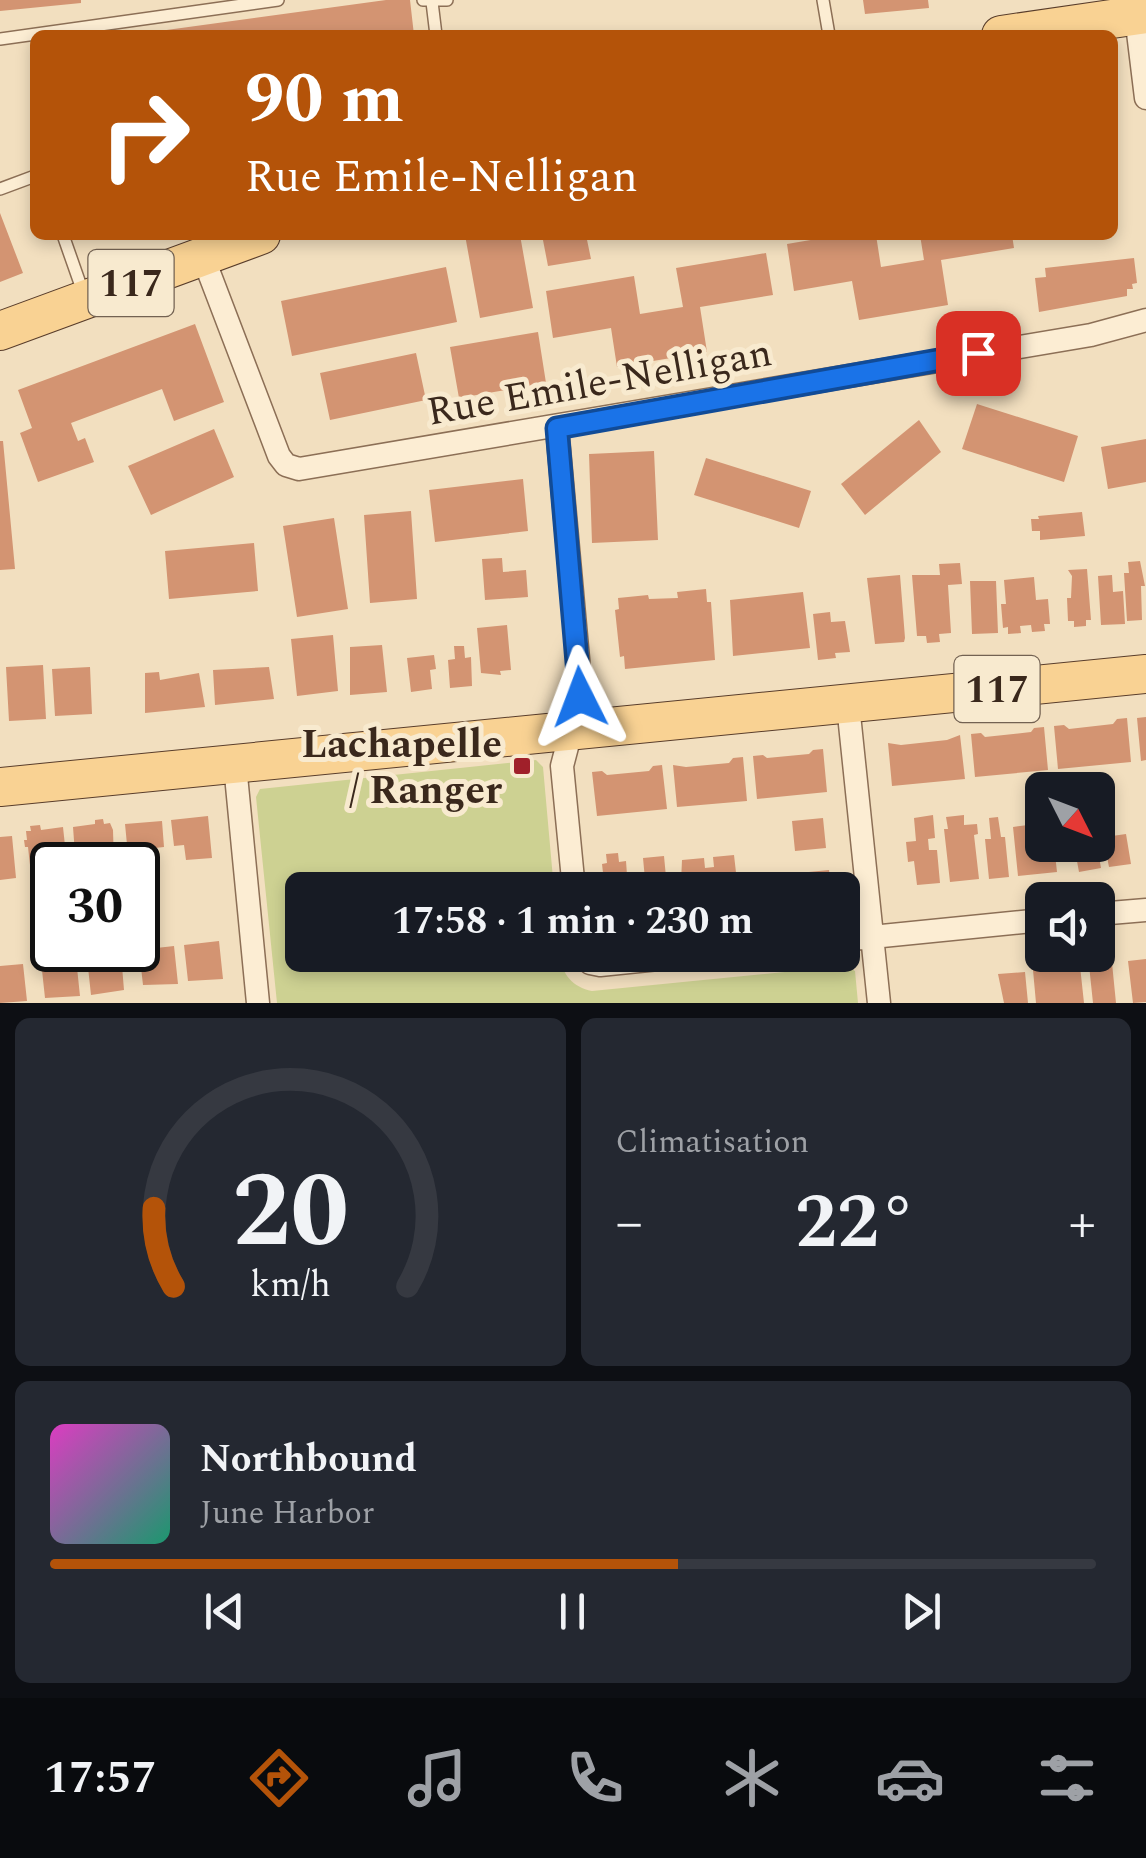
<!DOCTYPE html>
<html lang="fr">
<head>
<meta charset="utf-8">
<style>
  body { margin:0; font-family:Spectral,serif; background:#242831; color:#f1f3f6; height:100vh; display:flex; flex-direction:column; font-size:38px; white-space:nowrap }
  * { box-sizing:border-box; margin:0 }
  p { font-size:32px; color:#9ea1a6 }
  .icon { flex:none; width:55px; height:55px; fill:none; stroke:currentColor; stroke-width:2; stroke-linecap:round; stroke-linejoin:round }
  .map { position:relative; height:1003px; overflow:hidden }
  .sheet { display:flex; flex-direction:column; gap:15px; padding:15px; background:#0d0f14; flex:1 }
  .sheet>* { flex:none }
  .hud { position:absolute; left:30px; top:30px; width:1088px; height:210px; border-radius:15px; box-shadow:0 5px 15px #0003; background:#b45309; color:#fff; overflow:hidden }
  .needle { width:65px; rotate:132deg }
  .controls { position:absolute; left:1025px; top:772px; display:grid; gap:20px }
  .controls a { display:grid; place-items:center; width:90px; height:90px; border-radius:15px; background:#171b24; box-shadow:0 5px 15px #0003; font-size:50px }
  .speed { position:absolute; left:30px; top:842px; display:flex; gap:20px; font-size:50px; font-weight:700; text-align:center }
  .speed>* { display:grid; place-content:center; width:130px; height:130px; border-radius:50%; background:#171b24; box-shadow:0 5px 15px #0003; line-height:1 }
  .speed .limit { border:5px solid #111; border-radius:15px; background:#fff; color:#111 }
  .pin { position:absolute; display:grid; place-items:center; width:85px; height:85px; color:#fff; margin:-42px; border-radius:20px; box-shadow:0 5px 15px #0006 }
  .me { position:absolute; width:110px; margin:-55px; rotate:357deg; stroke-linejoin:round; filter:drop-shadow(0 0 8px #0008) }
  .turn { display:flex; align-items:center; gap:35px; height:210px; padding:0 50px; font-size:45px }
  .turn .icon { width:130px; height:130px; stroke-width:2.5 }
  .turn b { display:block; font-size:70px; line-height:85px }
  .big { font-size:75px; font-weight:700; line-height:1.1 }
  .sheet .tile { flex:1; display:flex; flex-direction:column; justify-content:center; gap:15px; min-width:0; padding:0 35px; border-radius:15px; background:#242831 }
  .sheet .dial { align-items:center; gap:0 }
  .dial svg { height:260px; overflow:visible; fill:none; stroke:#363941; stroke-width:7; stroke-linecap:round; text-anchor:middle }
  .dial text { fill:#f1f3f6; stroke:none }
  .song { display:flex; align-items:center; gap:30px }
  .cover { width:120px; height:120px; border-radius:15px; background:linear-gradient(135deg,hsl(310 70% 55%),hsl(160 70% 35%)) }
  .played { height:10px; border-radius:5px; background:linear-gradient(90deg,#b45309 60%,#363941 60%) }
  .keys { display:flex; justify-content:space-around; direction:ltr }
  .heat { display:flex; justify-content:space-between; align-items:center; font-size:55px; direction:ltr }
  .sheet .tiles { flex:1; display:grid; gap:15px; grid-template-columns:1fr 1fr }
  .tile:last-child { grid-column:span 2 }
  .trip { position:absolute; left:285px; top:872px; width:575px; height:100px; border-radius:15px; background:#171b24; box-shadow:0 5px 15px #0003; font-weight:700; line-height:100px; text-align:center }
  .menu { display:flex; height:160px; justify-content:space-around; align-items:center; background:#090b0e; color:#9ea1a6 }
  .menu .icon { width:70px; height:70px }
  .menu .active { color:#b45309 }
  .menu b { font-size:45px; color:#f1f3f6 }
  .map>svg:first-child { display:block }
</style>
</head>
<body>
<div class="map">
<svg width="1146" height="1003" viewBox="0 0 1146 1003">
  <rect width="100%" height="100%" fill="#f2dfbf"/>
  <path fill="#cdd192" d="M 536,760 L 543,767 L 554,890 L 302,890 L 302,955 L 560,955 C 562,975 573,987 592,991 L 845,966 L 855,971 L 858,1003 L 277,1003 L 256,797 L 260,789 Z"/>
  <path fill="#d39472" d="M 0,0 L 81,0 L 81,3 L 0,11 Z
    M 386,0 L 410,0 L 414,35 L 130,35 Z
    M 863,0 L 928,0 L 929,8 L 865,14 Z
    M 0,213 L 23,273 L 0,282 Z
    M 465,235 L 520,235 L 533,308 L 480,318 Z
    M 542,235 L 586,235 L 591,259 L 548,266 Z
    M 840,235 L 876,235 L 881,267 L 924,260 L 920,235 L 1012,235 L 1014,248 L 941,260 L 948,305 L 859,320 L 852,281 L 794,291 L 787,244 Z
    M 766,253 L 773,295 L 700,307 L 707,352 L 617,367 L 611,328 L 553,338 L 546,291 L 634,276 L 640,314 L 683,307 L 676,268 Z
    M 1134,258 L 1137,283 L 1132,284 L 1133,289 L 1127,289 L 1127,296 L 1039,312 L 1035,278 L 1046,277 L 1045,268 Z
    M 446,267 L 457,322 L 292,356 L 281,301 Z
    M 195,324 L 224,402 L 174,421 L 162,389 L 71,423 L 78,441 L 85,438 L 94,462 L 38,482 L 20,433 L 32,428 L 18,390 Z
    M 538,332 L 546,383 L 459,398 L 450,347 Z
    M 416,353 L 426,400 L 330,420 L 320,373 Z
    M 977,404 L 1078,436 L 1064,482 L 962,449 Z
    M 919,420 L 941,452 L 865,515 L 841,484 Z
    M 214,429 L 234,477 L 151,515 L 128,466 Z
    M 1146,439 L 1146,482 L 1108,489 L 1101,447 Z
    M 0,441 L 3,441 L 15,569 L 0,570 Z
    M 654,451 L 658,540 L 592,543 L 589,454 Z
    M 706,458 L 811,491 L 799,528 L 694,495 Z
    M 523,479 L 528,531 L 435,542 L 429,490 Z
    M 411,511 L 417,599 L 370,603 L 364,515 Z
    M 1082,512 L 1085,536 L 1040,540 L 1040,531 L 1032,531 L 1031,519 L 1039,519 L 1038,516 Z
    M 334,518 L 348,609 L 297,617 L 283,526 Z
    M 254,543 L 258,591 L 169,599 L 165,551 Z
    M 502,558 L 503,572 L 526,570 L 528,597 L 485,600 L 482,559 Z
    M 1140,561 L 1145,586 L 1141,586 L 1142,620 L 1127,621 L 1124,573 L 1129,573 L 1128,562 Z
    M 960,563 L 962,584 L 948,585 L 951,633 L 939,634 L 940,642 L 927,643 L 926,636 L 917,636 L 912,575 L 940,575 L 939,564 Z
    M 1087,569 L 1091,620 L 1086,620 L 1086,626 L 1074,627 L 1074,621 L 1068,621 L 1067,598 L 1071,598 L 1072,576 L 1068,570 Z
    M 900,575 L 905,638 L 904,642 L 875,644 L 867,578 Z
    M 1112,575 L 1113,592 L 1123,591 L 1125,624 L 1101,625 L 1098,576 Z
    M 1034,577 L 1036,600 L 1048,599 L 1050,624 L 1044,624 L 1045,631 L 1032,632 L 1031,625 L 1020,626 L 1021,633 L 1008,634 L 1008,627 L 1003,628 L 1001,604 L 1006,604 L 1004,580 Z
    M 970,581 L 996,581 L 998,633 L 972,634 Z
    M 706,589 L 707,602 L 711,602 L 715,660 L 625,669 L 624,656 L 620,657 L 615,610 L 619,609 L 618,598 L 648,595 L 649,599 L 678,598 L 677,592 Z
    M 803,592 L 810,648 L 733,656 L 730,600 Z
    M 830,612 L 831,622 L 845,621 L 850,652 L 835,653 L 836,658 L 818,660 L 813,614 Z
    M 507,625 L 511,670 L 500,671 L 501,675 L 481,673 L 477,628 Z
    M 333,635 L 338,691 L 297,696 L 291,639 Z
    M 382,645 L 387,692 L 350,695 L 350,647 Z
    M 454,646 L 464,646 L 465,658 L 471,657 L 472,686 L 450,688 L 448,660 L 455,659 Z
    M 434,655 L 436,669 L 430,670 L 432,689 L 411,692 L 407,658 Z
    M 43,665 L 46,719 L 9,721 L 6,667 Z
    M 90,667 L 92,714 L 55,716 L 52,669 Z
    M 269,667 L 274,699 L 215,705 L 213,670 Z
    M 159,672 L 160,680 L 199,673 L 205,707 L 145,713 L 145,673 Z
    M 1146,717 L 1146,760 L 1141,761 L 1137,718 Z
    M 1127,718 L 1131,762 L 1058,769 L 1054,726 L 1064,725 L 1069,729 L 1113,724 L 1117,719 Z
    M 1044,727 L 1048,770 L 975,777 L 971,734 L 981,733 L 985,737 L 1031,732 L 1034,728 Z
    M 960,735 L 965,779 L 892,786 L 888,743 L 901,745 L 947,740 Z
    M 823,749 L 827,792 L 757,799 L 753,756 L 763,755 L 767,758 L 809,754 L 813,750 Z
    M 743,757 L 747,801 L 677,807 L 673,765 L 686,767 L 729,763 L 733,758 Z
    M 662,765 L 667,809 L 597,816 L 592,772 L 602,771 L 607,775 L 649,771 L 653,766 Z
    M 933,815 L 935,838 L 928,839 L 929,850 L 937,850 L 940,883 L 917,885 L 914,861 L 908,862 L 906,842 L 916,841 L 914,818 Z
    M 964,815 L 964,825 L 977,824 L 978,834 L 974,835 L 979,879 L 950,882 L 944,829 L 948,829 L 946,817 Z
    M 208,816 L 212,858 L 186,860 L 184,845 L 174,846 L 171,820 Z
    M 998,817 L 1001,837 L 1005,837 L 1009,877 L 989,879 L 985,839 L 991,839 L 989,818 Z
    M 823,818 L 826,848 L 795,851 L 792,821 Z
    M 103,819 L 104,824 L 110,823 L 113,830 L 114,865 L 87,865 L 86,853 L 75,854 L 73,827 L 95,824 L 95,820 Z
    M 162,821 L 164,847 L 155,848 L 156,864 L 129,865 L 125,824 Z
    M 1042,822 L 1042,845 L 1054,845 L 1057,872 L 1018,876 L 1013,827 L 1028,825 L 1030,839 L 1038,840 L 1036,823 Z
    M 40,825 L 41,830 L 63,827 L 66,855 L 55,856 L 56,865 L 52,865 L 52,872 L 31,874 L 28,847 L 25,847 L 24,840 L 27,840 L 26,831 L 31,831 L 30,826 Z
    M 1126,834 L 1131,864 L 1109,867 L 1104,842 L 1113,840 L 1112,836 Z
    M 12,836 L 16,878 L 0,880 L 0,837 Z
    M 1074,845 L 1097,845 L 1101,868 L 1079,872 Z
    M 618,853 L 619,862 L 626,861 L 627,875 L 633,875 L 635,890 L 605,890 L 602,864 L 607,863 L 606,854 Z
    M 734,855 L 738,890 L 686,890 L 685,881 L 681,882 L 682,860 L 704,858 L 705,868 L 714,867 L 713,857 Z
    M 664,856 L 666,877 L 672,877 L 674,890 L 646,890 L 643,858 Z
    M 829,870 L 831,890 L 770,890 L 768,876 Z
    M 219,941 L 223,979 L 188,981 L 184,945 Z
    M 174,946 L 178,984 L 143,985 L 139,950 Z
    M 121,954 L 124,990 L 91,995 L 87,958 Z
    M 76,958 L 80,996 L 45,998 L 41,961 Z
    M 1146,959 L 1146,1002 L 1133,1003 L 1128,961 Z
    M 1112,963 L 1116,1003 L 1093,1003 L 1089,965 Z
    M 23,964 L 27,1001 L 0,1003 L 0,966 Z
    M 1080,966 L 1084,1003 L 1036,1003 L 1033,970 Z
    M 1025,972 L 1028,1003 L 1004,1003 L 998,974 Z"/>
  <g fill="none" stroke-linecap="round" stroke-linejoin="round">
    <defs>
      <path id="service" d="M 423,0 L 447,0
        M 823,0 L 829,35
        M 432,2 L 436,35
        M 0,39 L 278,0
        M 0,189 L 35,176
        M 63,235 L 83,292"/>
      <path id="minor" d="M 1136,16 L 1146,98
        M 203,257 L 279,456 L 286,465 L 299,469 L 1091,335 L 1146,320
        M 557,427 L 580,681 L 580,697 L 562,766 L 574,890
        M 848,705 L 879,1003
        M 235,765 L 258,1003
        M 1098,914 L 1146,910
        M 842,940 L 1042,920
        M 582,955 L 590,963 L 600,965 L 697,955"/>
      <path id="primary" d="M 1001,35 L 1146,14
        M 0,331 L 261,235
        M 0,787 L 1146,674"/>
    </defs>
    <use href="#service" stroke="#8c6f56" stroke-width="14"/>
    <use href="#minor" stroke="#8c6f56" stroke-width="25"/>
    <use href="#primary" stroke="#593d2b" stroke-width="40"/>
    <use href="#service" stroke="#fcedd3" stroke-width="11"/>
    <use href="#minor" stroke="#fcedd3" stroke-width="22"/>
    <use href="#primary" stroke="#f9d293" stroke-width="38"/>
  </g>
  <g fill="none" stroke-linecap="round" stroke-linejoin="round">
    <defs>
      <path id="route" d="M 580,697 L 557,428 L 978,353"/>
    </defs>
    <use href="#route" stroke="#114b97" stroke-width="25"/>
    <use href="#route" stroke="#1a73e8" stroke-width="18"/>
  </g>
  <rect fill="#a0202a" stroke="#f8eacf" stroke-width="4" x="512" y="756" width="20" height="20" rx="5"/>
  <g text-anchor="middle" stroke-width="10" stroke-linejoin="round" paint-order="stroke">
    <g fill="#f8eacf" stroke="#736252" stroke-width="2.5">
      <rect x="88.5" y="250" width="85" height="66" rx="8"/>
      <rect x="954.5" y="656" width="85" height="66" rx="8"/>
    </g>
    <g font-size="38" font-weight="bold" fill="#3a281c">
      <text x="131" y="296">117</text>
      <text x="997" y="702">117</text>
    </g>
    <g font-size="40" fill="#3a281c" stroke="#f8eacf">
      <text transform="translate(599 381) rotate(-10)" y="14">Rue Emile-Nelligan</text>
    </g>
    <g font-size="40" font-weight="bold" fill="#3a281c" stroke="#f8eacf" text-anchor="end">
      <text x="502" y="757">Lachapelle<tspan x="502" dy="46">/ Ranger</tspan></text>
    </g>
  </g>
</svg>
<div class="controls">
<a><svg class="needle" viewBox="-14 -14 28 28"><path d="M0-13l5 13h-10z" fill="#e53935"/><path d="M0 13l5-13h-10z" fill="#9ea1a6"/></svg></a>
<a><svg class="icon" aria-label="sound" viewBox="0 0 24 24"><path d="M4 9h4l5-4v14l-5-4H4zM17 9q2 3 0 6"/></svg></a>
</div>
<div class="speed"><div class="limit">30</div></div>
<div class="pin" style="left:978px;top:353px;background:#d93025"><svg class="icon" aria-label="arrive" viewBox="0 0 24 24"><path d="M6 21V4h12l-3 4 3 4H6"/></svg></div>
<svg class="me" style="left:580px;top:697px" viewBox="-20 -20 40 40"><path d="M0-17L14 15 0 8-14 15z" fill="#1a73e8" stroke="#fff" stroke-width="4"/></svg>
<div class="trip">17:58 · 1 min · 230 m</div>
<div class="hud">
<div class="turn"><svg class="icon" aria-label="right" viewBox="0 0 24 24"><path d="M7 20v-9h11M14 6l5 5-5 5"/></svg><div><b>90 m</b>Rue Emile-Nelligan</div></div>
</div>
</div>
<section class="sheet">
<div class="tiles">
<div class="tile dial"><svg viewBox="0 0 100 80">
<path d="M14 69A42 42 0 1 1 86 69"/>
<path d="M14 69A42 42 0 0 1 8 45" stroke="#b45309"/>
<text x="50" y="56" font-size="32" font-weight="700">20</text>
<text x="50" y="72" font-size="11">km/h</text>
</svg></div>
<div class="tile"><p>Climatisation</p>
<div class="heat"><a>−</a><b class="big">22°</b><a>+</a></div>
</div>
<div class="tile">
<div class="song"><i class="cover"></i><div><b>Northbound</b><p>June Harbor</p></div></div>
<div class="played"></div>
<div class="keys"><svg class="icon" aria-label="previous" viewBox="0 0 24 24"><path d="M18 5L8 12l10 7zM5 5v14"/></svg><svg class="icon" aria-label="pause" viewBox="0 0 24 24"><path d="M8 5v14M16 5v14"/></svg><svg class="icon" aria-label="next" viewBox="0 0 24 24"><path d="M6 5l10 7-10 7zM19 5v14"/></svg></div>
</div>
</div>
</section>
<nav class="menu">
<b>17:57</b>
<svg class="icon active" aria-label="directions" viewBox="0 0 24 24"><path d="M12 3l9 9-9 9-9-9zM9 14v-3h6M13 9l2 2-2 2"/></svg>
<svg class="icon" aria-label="music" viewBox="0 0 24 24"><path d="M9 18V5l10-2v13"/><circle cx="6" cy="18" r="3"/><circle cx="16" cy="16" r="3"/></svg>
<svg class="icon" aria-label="phone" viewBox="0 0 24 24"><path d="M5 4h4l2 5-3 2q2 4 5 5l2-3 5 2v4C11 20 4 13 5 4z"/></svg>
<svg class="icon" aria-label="climate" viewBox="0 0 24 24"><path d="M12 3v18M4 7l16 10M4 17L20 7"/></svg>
<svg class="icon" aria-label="car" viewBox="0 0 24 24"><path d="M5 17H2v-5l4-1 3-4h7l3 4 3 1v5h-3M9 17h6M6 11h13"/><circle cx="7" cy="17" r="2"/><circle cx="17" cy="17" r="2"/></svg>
<svg class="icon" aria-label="filters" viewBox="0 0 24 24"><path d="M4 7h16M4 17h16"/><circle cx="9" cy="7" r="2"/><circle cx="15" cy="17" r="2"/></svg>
</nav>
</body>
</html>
